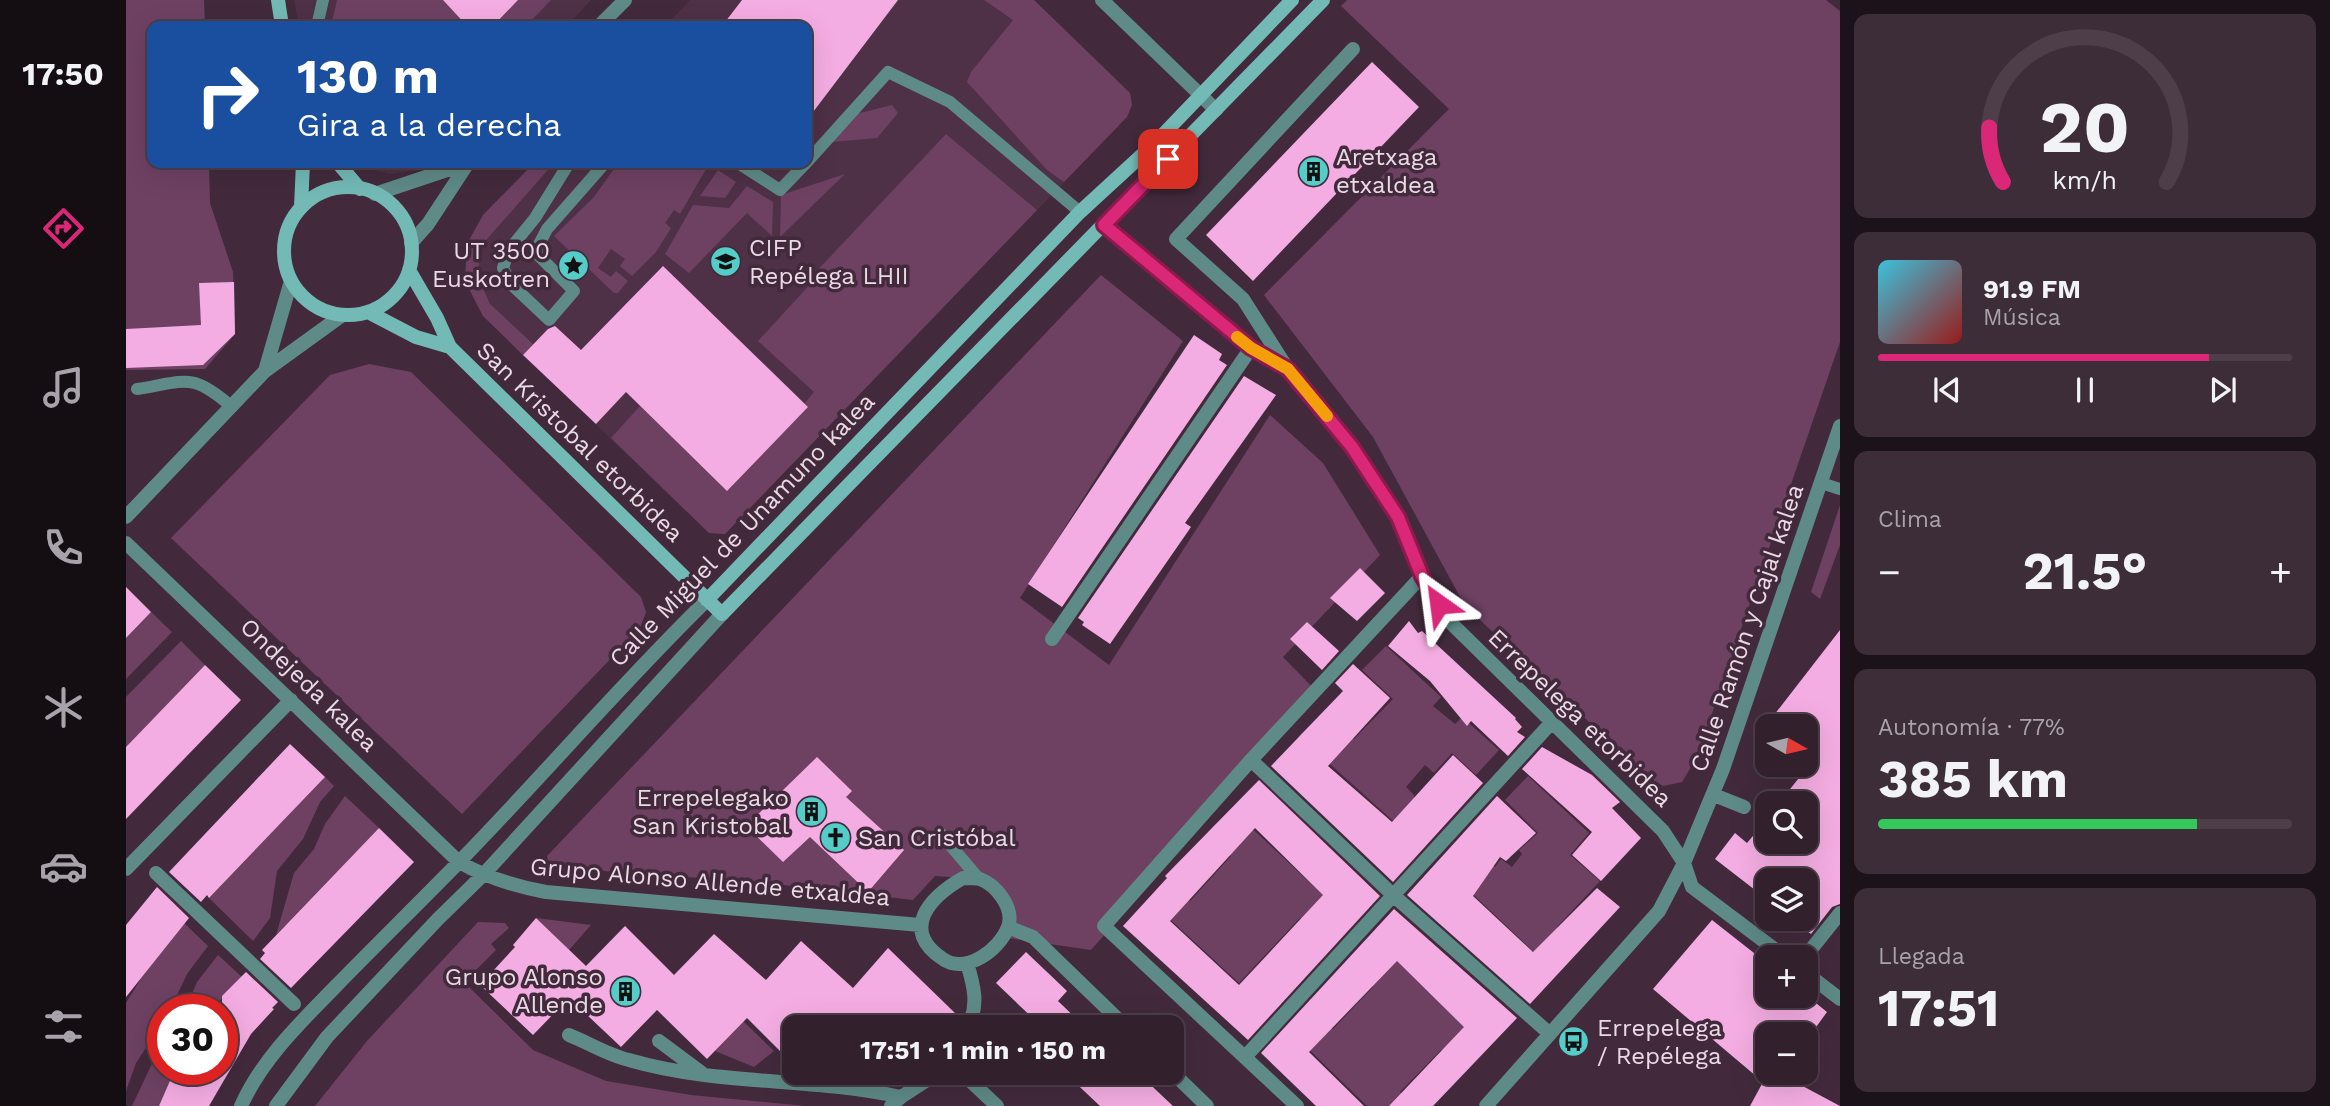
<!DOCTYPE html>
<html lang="es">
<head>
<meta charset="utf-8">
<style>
  body { margin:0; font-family:"Work Sans",sans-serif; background:#3d2d39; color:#f1f3f6; height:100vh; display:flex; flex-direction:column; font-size:26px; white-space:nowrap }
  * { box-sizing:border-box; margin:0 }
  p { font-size:23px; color:#a8a3aa }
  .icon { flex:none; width:38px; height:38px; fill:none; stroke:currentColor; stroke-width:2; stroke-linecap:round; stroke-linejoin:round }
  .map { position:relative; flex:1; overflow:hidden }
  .panel { display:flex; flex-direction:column; gap:14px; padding:14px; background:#1c1219; width:490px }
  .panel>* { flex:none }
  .hud { position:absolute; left:21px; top:21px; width:665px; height:147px; border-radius:14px; box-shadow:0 7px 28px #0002,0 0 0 2px #4d3e49; background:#1a4fa0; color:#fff; overflow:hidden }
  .needle { width:46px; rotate:98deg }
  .fabs { position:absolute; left:1629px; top:714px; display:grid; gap:14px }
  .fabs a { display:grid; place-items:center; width:63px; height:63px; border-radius:14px; background:#32202d; box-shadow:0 7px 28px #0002,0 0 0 2px #4d3e49; font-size:35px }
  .speed { position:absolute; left:21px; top:994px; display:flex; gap:14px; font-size:35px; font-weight:700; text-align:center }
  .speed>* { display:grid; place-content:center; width:91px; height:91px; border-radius:50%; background:#32202d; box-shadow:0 7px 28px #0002,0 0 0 2px #4d3e49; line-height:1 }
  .speed .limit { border:10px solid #d22; background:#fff; color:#111 }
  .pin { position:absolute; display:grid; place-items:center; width:60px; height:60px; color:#fff; margin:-30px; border-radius:14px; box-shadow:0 4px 10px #0006 }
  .me { position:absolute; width:77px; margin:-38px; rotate:329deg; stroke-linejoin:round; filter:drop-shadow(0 0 5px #0008) }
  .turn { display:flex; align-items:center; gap:24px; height:147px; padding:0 35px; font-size:32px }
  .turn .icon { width:91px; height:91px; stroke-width:2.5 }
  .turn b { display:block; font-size:49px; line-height:60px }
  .big { font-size:52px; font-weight:700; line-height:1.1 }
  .panel .widget { flex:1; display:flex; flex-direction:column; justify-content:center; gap:10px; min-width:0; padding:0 24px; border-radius:14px; background:#3d2d39 }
  .panel .dial { align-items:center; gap:0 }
  .dial svg { height:182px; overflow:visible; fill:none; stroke:#4d3e49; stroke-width:7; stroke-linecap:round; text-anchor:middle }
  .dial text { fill:#f1f3f6; stroke:none }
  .song { display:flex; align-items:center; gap:21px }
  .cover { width:84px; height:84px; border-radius:10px; background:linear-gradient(135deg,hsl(190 70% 55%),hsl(0 70% 35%)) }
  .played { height:7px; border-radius:4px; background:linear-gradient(90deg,#db2777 80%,#4d3e49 80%) }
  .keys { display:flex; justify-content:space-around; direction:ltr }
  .heat { display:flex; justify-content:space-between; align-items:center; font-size:38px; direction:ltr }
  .charge { height:10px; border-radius:5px; background:linear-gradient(90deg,#34c759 77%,#4d3e49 0) }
  .trip { position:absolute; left:656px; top:1015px; width:402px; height:70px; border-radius:14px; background:#32202d; box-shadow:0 7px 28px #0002,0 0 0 2px #4d3e49; font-weight:700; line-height:70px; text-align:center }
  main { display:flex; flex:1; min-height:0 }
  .tab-bar { display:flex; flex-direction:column; width:126px; justify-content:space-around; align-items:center; background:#140d12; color:#a8a3aa }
  .tab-bar .icon { width:49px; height:49px }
  .tab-bar .current { color:#db2777 }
  .tab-bar b { font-size:32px; color:#f1f3f6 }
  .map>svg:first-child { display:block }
</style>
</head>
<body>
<main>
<nav class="tab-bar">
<b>17:50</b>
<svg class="icon current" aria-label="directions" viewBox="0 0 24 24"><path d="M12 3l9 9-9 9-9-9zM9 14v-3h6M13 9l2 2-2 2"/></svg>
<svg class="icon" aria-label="music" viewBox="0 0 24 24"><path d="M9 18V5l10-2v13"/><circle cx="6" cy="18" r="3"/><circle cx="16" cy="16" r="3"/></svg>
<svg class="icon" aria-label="phone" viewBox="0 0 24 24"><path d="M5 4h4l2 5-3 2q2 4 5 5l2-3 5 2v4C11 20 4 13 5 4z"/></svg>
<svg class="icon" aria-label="climate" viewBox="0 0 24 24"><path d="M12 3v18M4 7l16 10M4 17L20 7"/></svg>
<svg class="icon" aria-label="car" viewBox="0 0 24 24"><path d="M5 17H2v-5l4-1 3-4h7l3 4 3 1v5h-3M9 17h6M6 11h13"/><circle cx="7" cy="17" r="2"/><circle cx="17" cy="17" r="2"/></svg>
<svg class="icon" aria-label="filters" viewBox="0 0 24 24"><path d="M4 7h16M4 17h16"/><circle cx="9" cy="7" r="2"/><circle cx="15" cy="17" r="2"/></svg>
</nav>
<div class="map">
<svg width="1714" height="1106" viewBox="0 0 1714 1106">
  <rect width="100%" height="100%" fill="#422a3c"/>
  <path fill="#4e3047" d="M 168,0 L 465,0 L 441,26 L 173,26 Z
    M 564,0 L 908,0 L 1004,93 L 1006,105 L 1001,117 L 599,534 L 583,533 L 397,355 L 357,316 L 339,281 L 341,244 L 357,215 L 408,163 L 681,163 L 681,26 L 539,26 Z
    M 226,163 L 309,163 L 291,170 L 263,174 Z"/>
  <path fill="#6e4163" d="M 0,0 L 78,0 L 79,26 L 26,26 L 26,163 L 83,163 L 84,203 L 107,272 L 109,334 L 79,369 L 0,370 Z
    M 211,0 L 317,0 L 341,26 L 205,26 Z
    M 392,0 L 425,0 L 400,26 L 367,26 Z
    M 858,0 L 908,0 L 1004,93 L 1006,105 L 1001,117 L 938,182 L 921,170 L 841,82 L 845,72 L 887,20 Z
    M 1221,0 L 1700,0 L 1714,11 L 1714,342 L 1571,757 L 1556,782 L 1537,786 L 1522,777 L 1339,606 L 1247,437 L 1138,295 L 1323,109 L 1215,6 Z
    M 766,105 L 772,113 L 751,138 L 706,142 L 730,114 Z
    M 820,134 L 911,210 L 599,534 L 583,533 L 485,438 L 514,406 L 600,490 L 682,407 L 679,403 L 688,392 L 632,341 L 689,279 L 686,276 Z
    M 408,163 L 428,163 L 354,247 L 352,277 L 364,304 L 407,344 L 397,355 L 357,316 L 339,281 L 341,244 L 357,215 Z
    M 492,163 L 583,164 L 554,214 L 548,210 L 539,223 L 545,228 L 530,252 L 506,276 L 494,266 L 499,259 L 485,249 L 472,268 L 485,277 L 490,271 L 502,281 L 492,293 L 488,293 L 428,236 L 468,197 Z
    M 592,170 L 610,182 L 599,198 L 574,196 Z
    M 719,174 L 654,237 L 655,195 Z
    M 621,186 L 647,202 L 646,236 L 621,213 L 563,273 L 539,254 L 567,205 L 603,208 Z
    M 975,275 L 1057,341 L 894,598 L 983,665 L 1144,415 L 1197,463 L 1254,555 L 1157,657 L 1192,693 L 965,950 L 875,937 L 880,902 L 853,879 L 809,876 L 787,900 L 614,880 L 503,874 L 423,864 L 421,856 Z
    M 243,364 L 285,372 L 515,597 L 520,612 L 514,628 L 336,814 L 45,538 L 204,375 Z
    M 1714,505 L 1714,545 L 1694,599 L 1685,592 Z
    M 25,612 L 46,632 L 0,679 L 0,638 Z
    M 55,641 L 79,665 L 0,747 L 0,697 Z
    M 1260,646 L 1315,697 L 1307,706 L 1329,724 L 1336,717 L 1373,750 L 1350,775 L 1326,753 L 1308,773 L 1299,765 L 1280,787 L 1288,795 L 1288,800 L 1276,829 L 1173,736 L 1195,714 L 1217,735 L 1220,732 L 1228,739 L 1267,699 L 1236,670 Z
    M 1402,776 L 1463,833 L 1444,855 L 1474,881 L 1431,927 L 1453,948 L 1430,973 L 1317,866 L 1363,862 L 1369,867 L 1375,859 L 1386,867 L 1396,854 L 1393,850 L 1412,833 L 1379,800 Z
    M 199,777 L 208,786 L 194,802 L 177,839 L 151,871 L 144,918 L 127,941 L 83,898 Z
    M 219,796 L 253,828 L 150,935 L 168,873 L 188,849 L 199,824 Z
    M 1105,809 L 1219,915 L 1197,938 L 1174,918 L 1113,983 L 1022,899 L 1040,879 L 1064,901 L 1105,856 L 1082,832 Z
    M 410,918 L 465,925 L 443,950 Z
    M 352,922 L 379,923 L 383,928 L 365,944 L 370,950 L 344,976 L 343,987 L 407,1050 L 480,1081 L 565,1095 L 680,1106 L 189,1106 L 241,1041 Z
    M 58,923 L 82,946 L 61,974 L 44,1010 L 37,1010 L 37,1022 L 10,1063 L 0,1091 L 0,1003 L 16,977 Z
    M 1249,940 L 1360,1045 L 1336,1070 L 1315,1050 L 1274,1092 L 1288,1106 L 1241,1106 L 1163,1030 L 1185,1007 L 1207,1029 L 1247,987 L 1224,965 Z
    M 92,955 L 116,977 L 85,1010 L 59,1010 L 71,982 Z
    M 617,1021 L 648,1051 L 628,1067 L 589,1051 Z
    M 37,1040 L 37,1069 L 49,1069 L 33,1106 L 6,1106 Z"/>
  <path fill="#f4ade2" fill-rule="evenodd" d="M 317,0 L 392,0 L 367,26 L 341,26 Z
    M 616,0 L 772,0 L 681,120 L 681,26 L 596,26 Z
    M 1246,62 L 1293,107 L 1127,281 L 1080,235 Z
    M 537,266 L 682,407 L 601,491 L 500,392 L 470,424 L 397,355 L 422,329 L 429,326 L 455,350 Z
    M 108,282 L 109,334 L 77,365 L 0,368 L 0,329 L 75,325 L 73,283 Z
    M 1068,335 L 1096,354 L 1093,360 L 1101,365 L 936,607 L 902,584 Z
    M 1118,376 L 1150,395 L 1059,523 L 1065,527 L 984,644 L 956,625 L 958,622 L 952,618 Z
    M 1234,568 L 1259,593 L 1231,621 L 1204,598 Z
    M 0,587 L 25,612 L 0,638 Z
    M 1283,621 L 1292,633 L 1296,631 L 1390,718 L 1389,719 L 1396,727 L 1391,732 L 1399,737 L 1382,756 L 1345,721 L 1341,726 L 1304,681 L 1262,646 Z
    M 1181,622 L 1213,651 L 1196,670 L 1164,639 Z
    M 1714,630 L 1714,904 L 1706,907 L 1685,934 L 1665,919 L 1680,919 L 1680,880 L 1642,880 L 1642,900 L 1589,859 L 1609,833 L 1621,843 L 1642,818 L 1642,842 L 1680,842 L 1680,803 L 1653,803 L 1684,764 L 1680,761 L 1680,726 L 1642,726 L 1642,731 L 1638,728 Z
    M 1227,664 L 1264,698 L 1202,766 L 1266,822 L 1327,755 L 1357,783 L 1267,882 L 1145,766 L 1217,691 L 1209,683 Z
    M 79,665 L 115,700 L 0,819 L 0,747 Z
    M 164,744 L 199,777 L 83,898 L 81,895 L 75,902 L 43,872 Z
    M 1416,747 L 1466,775 L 1494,802 L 1486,808 L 1515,838 L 1475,881 L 1446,855 L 1466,832 L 1396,769 Z
    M 691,757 L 726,791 L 720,797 L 778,850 L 742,892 L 684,837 L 657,862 L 620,826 Z
    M 1133,780 L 1254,896 L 1122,1040 L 997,926 L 1041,878 L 1039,876 ZM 1129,828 L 1197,895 L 1113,985 L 1044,921 Z
    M 1371,796 L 1410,833 L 1380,861 L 1374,857 L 1347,896 L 1407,952 L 1471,888 L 1494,907 L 1404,1004 L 1281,895 Z
    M 253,828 L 288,862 L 165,988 L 134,959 L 139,953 L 136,950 Z
    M 31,887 L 63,918 L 0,997 L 0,925 Z
    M 1268,909 L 1391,1018 L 1307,1106 L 1263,1106 L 1338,1027 L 1271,961 L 1183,1052 L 1238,1106 L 1190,1106 L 1135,1053 Z
    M 410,918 L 460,966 L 499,926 L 548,975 L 588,934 L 640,980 L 675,941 L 727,988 L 762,948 L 830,1014 L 818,1027 L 668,1027 L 668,1065 L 621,1018 L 581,1059 L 531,1010 L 495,1047 L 443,998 L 407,1035 L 354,985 L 389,947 L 387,945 Z
    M 1586,920 L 1642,964 L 1642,996 L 1680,995 L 1701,1012 L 1680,1041 L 1680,1034 L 1642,1034 L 1642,1073 L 1657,1073 L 1656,1075 L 1714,1106 L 1624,1106 L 1637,1082 L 1527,989 Z
    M 900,952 L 941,991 L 932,1001 L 959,1027 L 916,1027 L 870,983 Z
    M 120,972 L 152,1002 L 146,1008 L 148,1009 L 125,1034 L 83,1106 L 33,1106 L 49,1069 L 96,1069 L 96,996 Z
    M 939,1073 L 1012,1073 L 1047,1106 L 974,1106 Z"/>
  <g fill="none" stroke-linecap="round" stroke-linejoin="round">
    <path stroke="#5e8a87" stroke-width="12" d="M 191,26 L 197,0
      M 681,162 L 762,72 L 824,102 L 954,212
      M 443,163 L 409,218 L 383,250 L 377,268 L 386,285 L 423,320 L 448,291 L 409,252 L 421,229 L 479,163
      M 612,163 L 654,190 L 680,163
      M 11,389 C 61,381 66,372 106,407
      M 1695,483 L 1714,489
      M 814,833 L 853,879"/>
    <path stroke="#5e8a87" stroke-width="14" d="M 976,0 L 1090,110
      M 473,26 L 499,0
      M 249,194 L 342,163
      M 978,225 L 1125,348 L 1162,369 L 1226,447 L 1272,517 L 1296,576 L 1326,624 L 1537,831 L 1558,863 L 1566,887 L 1659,957
      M 285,243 L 302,224 L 342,163
      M 1161,368 L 1117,299 L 1050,239 L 1227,49
      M 139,371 L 165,281
      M 0,517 L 139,371 L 215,316
      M 0,543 L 333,862 C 361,878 388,886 420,892 L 794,925
      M 926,639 L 1125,348
      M 1125,760 L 1267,895 L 1424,1034
      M 1588,795 L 1618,807
      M 0,869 L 165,700
      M 30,873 L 168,1004
      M 837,878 C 842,878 849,878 854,879 C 870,885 889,908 882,927 C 874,949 840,975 817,959 C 773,930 804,897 837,878 Z
      M 882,927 L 907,937 L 1000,1027
      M 1679,957 L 1714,913
      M 841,963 C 848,986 853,1005 842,1027
      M 1680,973 L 1714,999
      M 443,1035 C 463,1043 482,1055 503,1060 C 592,1086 685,1077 775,1097
      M 533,1041 L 576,1073
      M 1119,1057 L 1426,722
      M 1046,1072 L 1081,1106
      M 836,1073 L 871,1106
      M 115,1106 C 136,1059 174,1023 210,986 C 250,945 292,904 333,862 C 417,776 495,684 581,600
      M 150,1106 L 201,1037 L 312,919 L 357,875 L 596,614
      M 765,1106 L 775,1097 L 812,1073
      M 1171,1106 L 978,926 L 1125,760 L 1296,576
      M 1360,1106 L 1533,911 L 1558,863 L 1597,769 L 1714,426"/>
    <path stroke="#73bab7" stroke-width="14" d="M 152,0 L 156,26
      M 212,163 L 234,189
      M158 251a64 64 0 1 1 128 0a64 64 0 1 1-128 0Z
      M 175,207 L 177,163
      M 283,270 L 311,318 L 324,347 L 596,614 L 1197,0
      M 242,312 L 290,337 L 324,347
      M 581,600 L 954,212 L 1028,144 L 1166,0"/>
  </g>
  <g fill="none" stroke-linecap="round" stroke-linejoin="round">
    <defs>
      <path id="route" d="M 1042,159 L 978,225 L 1125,348 L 1162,369 L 1226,447 L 1272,517 L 1296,576 L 1313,604"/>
    </defs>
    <use href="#route" stroke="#8e194d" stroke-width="18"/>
    <use href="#route" stroke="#db2777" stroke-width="12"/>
    <path stroke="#f59e0b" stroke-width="12" d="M 1111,337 L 1125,348 L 1162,369 L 1201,416"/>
  </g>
  <defs>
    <symbol id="building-disc" viewBox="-11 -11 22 22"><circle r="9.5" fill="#54cdc8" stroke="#422a3c"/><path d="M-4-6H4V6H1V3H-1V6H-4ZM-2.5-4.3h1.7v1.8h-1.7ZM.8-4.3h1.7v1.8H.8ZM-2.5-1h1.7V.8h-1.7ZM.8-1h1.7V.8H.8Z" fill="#111"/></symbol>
    <symbol id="school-disc" viewBox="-11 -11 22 22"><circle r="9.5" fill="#54cdc8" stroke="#422a3c"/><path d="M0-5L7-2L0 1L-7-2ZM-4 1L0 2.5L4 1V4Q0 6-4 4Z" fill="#111"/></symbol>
    <symbol id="sight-disc" viewBox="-11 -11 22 22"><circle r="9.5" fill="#54cdc8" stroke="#422a3c"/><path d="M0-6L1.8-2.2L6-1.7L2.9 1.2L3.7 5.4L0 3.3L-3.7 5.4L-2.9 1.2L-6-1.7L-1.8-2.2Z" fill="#111"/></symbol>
    <symbol id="church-disc" viewBox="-11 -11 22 22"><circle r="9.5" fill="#54cdc8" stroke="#422a3c"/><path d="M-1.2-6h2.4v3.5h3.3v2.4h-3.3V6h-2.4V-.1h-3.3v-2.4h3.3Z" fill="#111"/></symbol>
    <symbol id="bus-disc" viewBox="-11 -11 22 22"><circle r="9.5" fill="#54cdc8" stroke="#422a3c"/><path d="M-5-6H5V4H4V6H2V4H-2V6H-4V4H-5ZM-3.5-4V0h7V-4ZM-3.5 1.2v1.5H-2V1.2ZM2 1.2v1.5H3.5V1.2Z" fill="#111"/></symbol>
  </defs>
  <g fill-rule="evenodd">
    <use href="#building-disc" x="1170" y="154" width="35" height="35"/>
    <use href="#school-disc" x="582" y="244" width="35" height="35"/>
    <use href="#sight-disc" x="430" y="248" width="35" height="35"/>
    <use href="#building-disc" x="668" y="794" width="35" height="35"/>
    <use href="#church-disc" x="692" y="820" width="35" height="35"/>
    <use href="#building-disc" x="482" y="974" width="35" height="35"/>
    <use href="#bus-disc" x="1430" y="1024" width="35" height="35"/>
  </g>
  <g text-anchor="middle" stroke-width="7" stroke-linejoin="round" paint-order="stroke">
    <g font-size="24" fill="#eadae5" stroke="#422a3c" text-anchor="start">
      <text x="1210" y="165">Aretxaga<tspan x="1210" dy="28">etxaldea</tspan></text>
      <text x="623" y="256">CIFP<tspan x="623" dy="28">Repélega LHII</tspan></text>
      <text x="424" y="259" text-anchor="end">UT 3500<tspan x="424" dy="28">Euskotren</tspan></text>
      <text x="663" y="806" text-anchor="end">Errepelegako<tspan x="663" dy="28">San Kristobal</tspan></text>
      <text x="732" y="846">San Cristóbal</text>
      <text x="477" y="985" text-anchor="end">Grupo Alonso<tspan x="477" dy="28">Allende</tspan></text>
      <text x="1471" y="1036">Errepelega<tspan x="1471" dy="28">/ Repélega</tspan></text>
    </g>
    <g font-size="24" fill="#eadae5" stroke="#422a3c">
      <text transform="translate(454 442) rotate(44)" y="8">San Kristobal etorbidea</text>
      <text transform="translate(616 530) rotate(-46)" y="8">Calle Miguel de Unamuno kalea</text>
      <text transform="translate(1621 628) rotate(-71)" y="8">Calle Ramón y Cajal kalea</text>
      <text transform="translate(183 685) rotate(44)" y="8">Ondejeda kalea</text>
      <text transform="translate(1454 718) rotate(44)" y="8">Errepelega etorbidea</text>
      <text transform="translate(584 882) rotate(5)" y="8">Grupo Alonso Allende etxaldea</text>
    </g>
  </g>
</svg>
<div class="fabs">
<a><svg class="needle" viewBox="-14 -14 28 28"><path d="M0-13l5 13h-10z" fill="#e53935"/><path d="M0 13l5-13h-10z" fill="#a8a3aa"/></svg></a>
<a><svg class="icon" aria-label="search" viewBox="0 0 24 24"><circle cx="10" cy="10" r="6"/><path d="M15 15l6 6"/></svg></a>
<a><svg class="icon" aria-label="layers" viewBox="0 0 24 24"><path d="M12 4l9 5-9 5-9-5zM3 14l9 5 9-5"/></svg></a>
<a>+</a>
<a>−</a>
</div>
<div class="speed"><div class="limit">30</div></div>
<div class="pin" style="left:1042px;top:159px;background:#d93025"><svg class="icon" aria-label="arrive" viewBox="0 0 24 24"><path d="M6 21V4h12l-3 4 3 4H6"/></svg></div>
<svg class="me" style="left:1313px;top:604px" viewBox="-20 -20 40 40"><path d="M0-17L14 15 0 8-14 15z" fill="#db2777" stroke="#fff" stroke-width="4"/></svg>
<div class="trip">17:51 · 1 min · 150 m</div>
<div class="hud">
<div class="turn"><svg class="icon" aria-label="right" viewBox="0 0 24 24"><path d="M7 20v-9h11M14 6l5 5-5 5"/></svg><div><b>130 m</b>Gira a la derecha</div></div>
</div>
</div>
<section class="panel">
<div class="widget dial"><svg viewBox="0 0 100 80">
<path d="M14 69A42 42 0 1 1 86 69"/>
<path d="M14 69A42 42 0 0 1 8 45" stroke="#db2777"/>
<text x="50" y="56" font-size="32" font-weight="700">20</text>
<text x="50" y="72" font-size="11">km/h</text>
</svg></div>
<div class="widget">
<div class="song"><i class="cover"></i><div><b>91.9 FM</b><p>Música</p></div></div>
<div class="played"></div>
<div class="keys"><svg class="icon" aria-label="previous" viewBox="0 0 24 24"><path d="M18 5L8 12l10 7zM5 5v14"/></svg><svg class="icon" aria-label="pause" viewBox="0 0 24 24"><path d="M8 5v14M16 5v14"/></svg><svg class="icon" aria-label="next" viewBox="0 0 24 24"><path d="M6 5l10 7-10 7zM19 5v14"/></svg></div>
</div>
<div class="widget"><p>Clima</p>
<div class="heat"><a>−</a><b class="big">21.5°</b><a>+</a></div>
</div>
<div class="widget"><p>Autonomía · 77%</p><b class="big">385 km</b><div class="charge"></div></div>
<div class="widget"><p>Llegada</p><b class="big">17:51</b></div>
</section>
</main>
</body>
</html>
